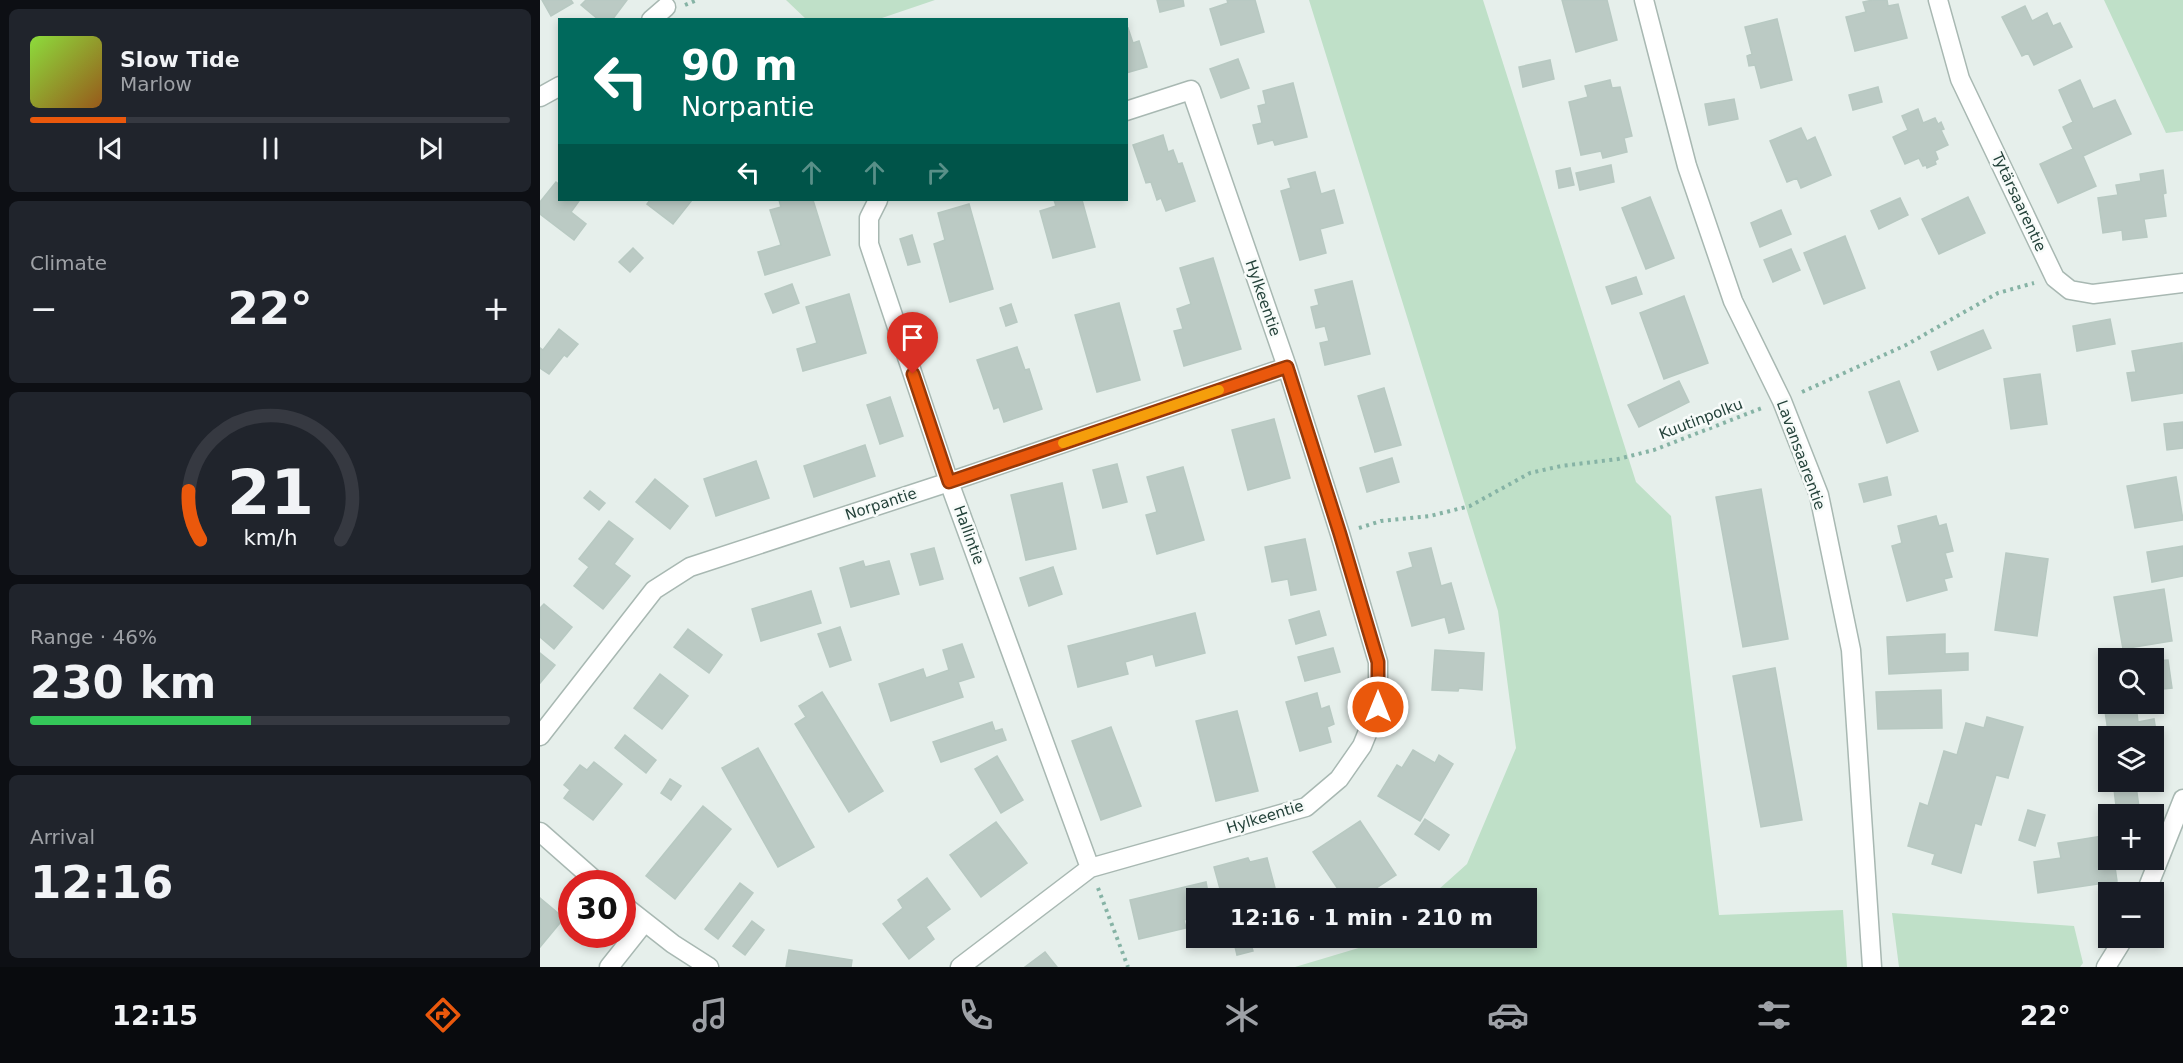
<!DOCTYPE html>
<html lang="en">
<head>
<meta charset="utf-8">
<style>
  body { margin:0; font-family:"DejaVu Sans",sans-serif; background:#20242c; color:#f1f3f6; height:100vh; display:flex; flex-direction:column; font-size:22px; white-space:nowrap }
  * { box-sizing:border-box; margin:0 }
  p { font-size:20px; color:#9ea1a6 }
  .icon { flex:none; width:33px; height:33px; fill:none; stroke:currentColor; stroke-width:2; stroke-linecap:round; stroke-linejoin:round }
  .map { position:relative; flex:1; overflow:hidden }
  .panel { display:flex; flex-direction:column; gap:9px; padding:9px; background:#0d0f14; width:540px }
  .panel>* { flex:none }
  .banner { position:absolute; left:18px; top:18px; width:570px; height:183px; border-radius:0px; box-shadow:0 3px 9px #0003; background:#00695c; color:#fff; overflow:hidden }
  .buttons { position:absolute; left:1558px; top:648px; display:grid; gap:12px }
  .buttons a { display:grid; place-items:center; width:66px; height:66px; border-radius:0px; background:#171b24; box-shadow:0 3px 9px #0003; font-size:30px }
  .speed { position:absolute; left:18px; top:870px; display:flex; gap:12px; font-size:30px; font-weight:700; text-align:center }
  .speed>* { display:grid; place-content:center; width:78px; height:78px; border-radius:50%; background:#171b24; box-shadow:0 3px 9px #0003; line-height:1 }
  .speed .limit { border:9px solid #d22; background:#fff; color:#111 }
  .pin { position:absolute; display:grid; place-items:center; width:51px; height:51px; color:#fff; margin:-62px -26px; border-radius:50% 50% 50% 0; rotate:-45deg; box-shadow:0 0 6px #0007 }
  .pin .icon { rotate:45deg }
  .me { position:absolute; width:66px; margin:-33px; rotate:0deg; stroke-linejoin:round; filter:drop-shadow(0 0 4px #0008) }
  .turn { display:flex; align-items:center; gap:21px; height:126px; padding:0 24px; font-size:27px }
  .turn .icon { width:78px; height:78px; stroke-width:2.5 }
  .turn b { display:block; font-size:42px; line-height:51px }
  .lanes { display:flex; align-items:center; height:57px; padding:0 24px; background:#0003; justify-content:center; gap:30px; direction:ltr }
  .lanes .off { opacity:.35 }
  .big { font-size:45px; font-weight:800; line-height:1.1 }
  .panel .tile { flex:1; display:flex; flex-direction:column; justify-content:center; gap:9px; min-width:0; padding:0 21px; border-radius:9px; background:#20242c }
  .panel .dial { align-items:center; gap:0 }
  .dial svg { height:156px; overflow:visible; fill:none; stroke:#363941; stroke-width:7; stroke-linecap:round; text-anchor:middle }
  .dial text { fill:#f1f3f6; stroke:none }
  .song { display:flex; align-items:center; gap:18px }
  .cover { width:72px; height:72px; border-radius:9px; background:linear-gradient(135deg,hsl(90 70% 55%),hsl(30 70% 35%)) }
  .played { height:6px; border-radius:3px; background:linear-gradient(90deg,#ea580c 20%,#363941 20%) }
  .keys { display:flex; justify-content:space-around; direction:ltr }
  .heat { display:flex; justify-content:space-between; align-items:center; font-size:33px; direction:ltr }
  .charge { height:9px; border-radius:4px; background:linear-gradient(90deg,#34c759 46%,#363941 0) }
  .trip { position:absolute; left:646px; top:888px; width:351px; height:60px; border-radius:0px; background:#171b24; box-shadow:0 3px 9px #0003; font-weight:800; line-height:60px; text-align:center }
  .tab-bar { display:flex; height:96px; justify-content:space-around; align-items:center; background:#090b0e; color:#9ea1a6 }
  .tab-bar .icon { width:42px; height:42px }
  .tab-bar .active { color:#ea580c }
  .tab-bar b { font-size:27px; color:#f1f3f6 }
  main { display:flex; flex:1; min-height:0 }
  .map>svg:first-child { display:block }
</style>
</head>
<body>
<main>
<section class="panel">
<div class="tile">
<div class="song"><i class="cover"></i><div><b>Slow Tide</b><p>Marlow</p></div></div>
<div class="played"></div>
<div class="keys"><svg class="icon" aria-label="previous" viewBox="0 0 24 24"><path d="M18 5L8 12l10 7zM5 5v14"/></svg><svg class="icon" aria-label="pause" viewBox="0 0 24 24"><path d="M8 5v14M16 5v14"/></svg><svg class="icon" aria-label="next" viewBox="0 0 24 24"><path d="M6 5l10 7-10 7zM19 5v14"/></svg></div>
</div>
<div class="tile"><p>Climate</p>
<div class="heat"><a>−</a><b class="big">22°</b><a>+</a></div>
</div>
<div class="tile dial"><svg viewBox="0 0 100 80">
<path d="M14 69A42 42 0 1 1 86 69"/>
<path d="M14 69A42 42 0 0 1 8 44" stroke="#ea580c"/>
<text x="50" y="56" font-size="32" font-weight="700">21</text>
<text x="50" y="72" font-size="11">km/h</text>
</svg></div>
<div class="tile"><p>Range · 46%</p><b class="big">230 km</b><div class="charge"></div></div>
<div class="tile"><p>Arrival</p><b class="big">12:16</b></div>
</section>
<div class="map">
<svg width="1643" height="967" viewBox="0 0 1643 967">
  <rect width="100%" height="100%" fill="#e6efeb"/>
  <path fill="#bfe0c8" d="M 246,0 L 395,0 L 339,19 L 267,20 Z
    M 769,0 L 943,0 L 1096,482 L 1131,516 L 1179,915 L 1303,910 L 1307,967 L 755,967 L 842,941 L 846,938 L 987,938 L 987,898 L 889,898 L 927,864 L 976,748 L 958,611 Z
    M 1564,0 L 1643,0 L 1643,131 L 1626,133 Z
    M 1352,913 L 1534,926 L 1543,963 L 1540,967 L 1359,967 Z"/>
  <path fill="#bbcac4" stroke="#b8c9c2" stroke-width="1.5" d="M 2,0 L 31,0 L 33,3 L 11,16 Z
    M 46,0 L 87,0 L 72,20 L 59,20 L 41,5 Z
    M 617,0 L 643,0 L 644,6 L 620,12 Z
    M 687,0 L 715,0 L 724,32 L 681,45 L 670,9 L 688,3 Z
    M 1022,0 L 1067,0 L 1077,40 L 1036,52 Z
    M 1333,0 L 1347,0 L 1348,6 L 1358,4 L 1367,38 L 1315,51 L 1306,17 L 1326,12 L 1323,2 Z
    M 1485,6 L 1492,21 L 1507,13 L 1513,26 L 1520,23 L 1532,47 L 1494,65 L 1488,53 L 1482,56 L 1462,17 Z
    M 1237,19 L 1252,80 L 1221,88 L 1215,65 L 1209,66 L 1207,56 L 1212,54 L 1205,27 Z
    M 588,28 L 593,43 L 599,41 L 607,67 L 586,73 L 586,29 Z
    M 698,59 L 709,88 L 681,98 L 670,69 Z
    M 1010,60 L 1014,79 L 983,87 L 979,67 Z
    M 1070,80 L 1072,88 L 1080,87 L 1092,136 L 1084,138 L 1087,152 L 1063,158 L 1061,151 L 1041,155 L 1029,102 L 1048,97 L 1045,86 Z
    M 1540,80 L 1553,109 L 1575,100 L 1591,134 L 1543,156 L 1556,186 L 1518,203 L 1500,164 L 1533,149 L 1523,127 L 1533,122 L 1519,90 Z
    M 753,83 L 767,137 L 735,145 L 733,140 L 718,144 L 713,125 L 722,123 L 718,106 L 726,104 L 723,91 Z
    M 1338,87 L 1342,102 L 1313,110 L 1309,95 Z
    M 1194,99 L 1198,119 L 1169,125 L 1165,104 Z
    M 1378,109 L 1383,123 L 1395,118 L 1398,124 L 1401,122 L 1404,129 L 1401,130 L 1408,145 L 1395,151 L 1398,159 L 1395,161 L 1396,164 L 1387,168 L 1386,165 L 1383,166 L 1379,158 L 1365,164 L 1353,137 L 1368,130 L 1362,116 Z
    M 1261,128 L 1267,141 L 1275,137 L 1291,175 L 1261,188 L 1257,178 L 1247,182 L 1230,141 Z
    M 623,135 L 628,152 L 633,150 L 638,164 L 642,163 L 655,201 L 626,211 L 621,198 L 617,200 L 611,182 L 606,183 L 593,145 Z
    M 1071,165 L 1074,182 L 1040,190 L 1036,173 Z
    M 1030,168 L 1034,185 L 1019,188 L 1016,171 Z
    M 1623,170 L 1626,193 L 1623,194 L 1626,216 L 1604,219 L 1607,237 L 1583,240 L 1582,230 L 1563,233 L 1558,198 L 1578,195 L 1576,185 L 1601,181 L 1600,174 Z
    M 775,172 L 781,194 L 794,190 L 803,223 L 780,229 L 786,253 L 760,260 L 741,191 L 751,188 L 748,179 Z
    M 16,182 L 20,185 L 20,200 L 39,201 L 31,212 L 46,224 L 34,240 L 0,214 L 0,202 Z
    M 1110,197 L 1134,258 L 1106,269 L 1082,208 Z
    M 1428,197 L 1445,233 L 1399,254 L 1382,219 Z
    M 1360,198 L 1368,215 L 1339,229 L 1331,211 Z
    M 110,200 L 152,200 L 133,224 L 107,204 Z
    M 239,200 L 273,200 L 290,255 L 225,275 L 218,252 L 241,245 L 230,210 L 241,207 Z
    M 514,200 L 542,200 L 555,247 L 513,258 L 500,211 L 516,206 Z
    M 429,204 L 453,289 L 410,302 L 394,244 L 405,240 L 398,213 Z
    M 1241,210 L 1251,234 L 1220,247 L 1211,223 Z
    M 372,235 L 380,262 L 368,265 L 360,239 Z
    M 1305,236 L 1325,288 L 1284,304 L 1264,253 Z
    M 93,248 L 103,258 L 90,272 L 79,262 Z
    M 1251,249 L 1260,270 L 1233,282 L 1224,260 Z
    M 673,258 L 701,349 L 644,366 L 634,331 L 643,329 L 637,309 L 651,304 L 640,268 Z
    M 1096,277 L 1102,294 L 1072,304 L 1066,287 Z
    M 812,281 L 830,354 L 785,365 L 780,343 L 789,341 L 785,326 L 776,328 L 771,307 L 779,305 L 775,290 Z
    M 252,284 L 259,303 L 233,313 L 225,294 Z
    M 309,294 L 326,353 L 263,371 L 257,349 L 277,343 L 266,307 Z
    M 1144,296 L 1168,363 L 1124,379 L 1100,313 Z
    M 579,303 L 600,380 L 557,392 L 535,315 Z
    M 471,304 L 477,322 L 466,326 L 460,308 Z
    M 1570,319 L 1575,344 L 1537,351 L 1533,326 Z
    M 19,329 L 38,344 L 27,357 L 24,355 L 9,374 L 0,368 L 0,348 L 3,350 Z
    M 1443,330 L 1451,348 L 1398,370 L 1391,352 Z
    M 1642,343 L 1643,393 L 1592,401 L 1587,373 L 1596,372 L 1592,351 Z
    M 477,347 L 485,370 L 489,369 L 502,409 L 464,422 L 459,407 L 454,409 L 437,360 Z
    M 1500,374 L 1507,424 L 1471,429 L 1464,379 Z
    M 1139,381 L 1149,402 L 1099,427 L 1088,405 Z
    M 1359,381 L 1378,431 L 1347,443 L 1329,392 Z
    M 844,388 L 861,445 L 835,452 L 818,396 Z
    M 350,397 L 363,436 L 340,444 L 327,405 Z
    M 734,419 L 750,478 L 708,490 L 692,430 Z
    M 1643,422 L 1643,448 L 1627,450 L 1624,424 Z
    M 325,445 L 335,476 L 274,497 L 264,466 Z
    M 852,458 L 859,482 L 827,492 L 820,468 Z
    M 216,461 L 229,498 L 176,516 L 164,479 Z
    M 577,464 L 587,502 L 563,508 L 553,470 Z
    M 643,467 L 664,540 L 617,554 L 606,515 L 617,512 L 607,477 Z
    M 1347,477 L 1351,495 L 1324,502 L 1319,484 Z
    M 1636,477 L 1643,520 L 1595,528 L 1587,486 Z
    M 115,479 L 148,506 L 130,529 L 96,502 Z
    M 522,483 L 536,549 L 486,560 L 471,495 Z
    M 1221,489 L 1248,639 L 1203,647 L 1176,497 Z
    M 50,491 L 65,503 L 59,510 L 44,498 Z
    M 1396,516 L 1399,526 L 1406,524 L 1413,551 L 1405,553 L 1412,577 L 1404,579 L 1407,590 L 1367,601 L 1352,546 L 1362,543 L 1358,526 Z
    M 69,521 L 93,539 L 74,564 L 90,576 L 63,609 L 34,586 L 49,567 L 39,559 Z
    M 765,539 L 776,590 L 751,595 L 748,579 L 732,582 L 725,547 Z
    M 1643,546 L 1643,576 L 1612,582 L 1607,552 Z
    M 394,548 L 403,579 L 380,585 L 371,554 Z
    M 891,548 L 901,586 L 911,583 L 924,629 L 909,633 L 905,617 L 872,626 L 857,572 L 873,567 L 869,553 Z
    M 1466,553 L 1508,559 L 1497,636 L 1455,630 Z
    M 323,561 L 325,567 L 349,561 L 359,594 L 311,607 L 300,568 Z
    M 513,567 L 522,594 L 489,606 L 480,578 Z
    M 1624,589 L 1632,641 L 1583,649 L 1574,597 Z
    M 271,591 L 281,623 L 221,641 L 212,609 Z
    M 4,604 L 32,627 L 14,649 L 0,637 L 0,608 Z
    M 779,611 L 786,635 L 756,644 L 749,620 Z
    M 655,613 L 665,653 L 616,666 L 613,654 L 585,662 L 588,674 L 538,687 L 528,646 Z
    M 300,627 L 311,660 L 290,667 L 278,634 Z
    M 148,629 L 182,655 L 169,673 L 134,647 Z
    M 1405,634 L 1405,654 L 1428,653 L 1428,670 L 1349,674 L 1347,637 Z
    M 422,644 L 434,677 L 418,682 L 423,697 L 351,721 L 339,684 L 383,669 L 386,678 L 409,670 L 403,650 Z
    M 793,648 L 800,672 L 765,681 L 758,657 Z
    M 895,650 L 944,653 L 942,690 L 919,688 L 918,691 L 892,690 Z
    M 0,653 L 15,665 L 0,683 Z
    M 1628,660 L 1632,688 L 1614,690 L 1614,661 Z
    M 1235,668 L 1262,820 L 1221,827 L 1193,676 Z
    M 120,674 L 148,696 L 122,729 L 94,708 Z
    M 1401,690 L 1402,728 L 1338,729 L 1336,692 Z
    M 282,692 L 343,791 L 309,812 L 255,724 L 266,717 L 259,706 Z
    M 777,693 L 781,709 L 789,706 L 794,724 L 787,727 L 791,742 L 760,751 L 746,702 Z
    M 1596,705 L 1598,722 L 1614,719 L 1620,756 L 1614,757 L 1614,736 L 1569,736 L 1569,738 L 1565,711 Z
    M 697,711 L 718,791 L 676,801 L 656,721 Z
    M 1447,717 L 1483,727 L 1468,778 L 1456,775 L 1441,825 L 1435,823 L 1421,873 L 1392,864 L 1395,854 L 1368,846 L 1380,803 L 1388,806 L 1404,751 L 1417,755 L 1426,723 L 1444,728 Z
    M 452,722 L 455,731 L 462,729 L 466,740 L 401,762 L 393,742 Z
    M 571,727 L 601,806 L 561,820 L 532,741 Z
    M 85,735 L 116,760 L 106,773 L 75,748 Z
    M 218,748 L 274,847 L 238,867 L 182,768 Z
    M 873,750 L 895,763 L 899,755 L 913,764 L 880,821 L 838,796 L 857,765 L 862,768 Z
    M 457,756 L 483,800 L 461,813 L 435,769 Z
    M 54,762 L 82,784 L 53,820 L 24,798 L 30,790 L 24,785 L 40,765 L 47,770 Z
    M 130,779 L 141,786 L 131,800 L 121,793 Z
    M 1596,786 L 1600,814 L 1577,814 L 1574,789 Z
    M 163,806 L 191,829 L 135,899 L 106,876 Z
    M 1488,810 L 1505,815 L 1495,846 L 1479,840 Z
    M 885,819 L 909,835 L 899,850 L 875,834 Z
    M 820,821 L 856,875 L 821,898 L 804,898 L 773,852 Z
    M 456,822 L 487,863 L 441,897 L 410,855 Z
    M 1562,836 L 1564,849 L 1569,848 L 1569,860 L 1574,860 L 1577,881 L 1498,893 L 1494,862 L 1521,858 L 1518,843 Z
    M 708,858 L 710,862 L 727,858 L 735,888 L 724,891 L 725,896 L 717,898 L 710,898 L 709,895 L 698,897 L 696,892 L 682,896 L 674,867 Z
    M 387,878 L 410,909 L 386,927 L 394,939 L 369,959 L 343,924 L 363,908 L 358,900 Z
    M 666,882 L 669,898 L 657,898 L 657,917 L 644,920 L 646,928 L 599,939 L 590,900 Z
    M 200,883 L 213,893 L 178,939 L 165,929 Z
    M 0,898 L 24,918 L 0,947 Z
    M 212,921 L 224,930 L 205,955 L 193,946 Z
    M 693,938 L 709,938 L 713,951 L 697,955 Z
    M 249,950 L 312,960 L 311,967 L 246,967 Z
    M 505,952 L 517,967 L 485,967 Z"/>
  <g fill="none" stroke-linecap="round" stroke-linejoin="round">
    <defs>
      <path id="minor" d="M 1104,0 L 1147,166 L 1193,301 L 1242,401 L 1279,495 L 1311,650 L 1332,967
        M 1398,0 L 1420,79 L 1515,278 L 1530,290 L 1553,294 L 1643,283
        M 111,20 L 126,7
        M 0,97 L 20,86
        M 338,200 L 329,218 L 329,244 L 409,482 L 550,868
        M 0,736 L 114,590 L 150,567 L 409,482 L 747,367
        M 0,832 L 59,884
        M 1606,892 L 1643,799
        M 82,904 L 133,944 L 169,967
        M 69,967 L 104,923
        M 420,967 L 550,868 L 766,807 L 799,779 L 822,746 L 838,707 L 838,662 L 800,534 L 747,367 L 651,90 L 586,111
        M 1566,967 L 1584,938"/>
    </defs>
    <use href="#minor" stroke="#a8b8b2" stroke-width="21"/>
    <path stroke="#86b3a5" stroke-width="4" stroke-dasharray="3 4.5" stroke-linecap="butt" d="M 145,5 L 157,0
      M 1262,392 L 1366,345 L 1458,293 L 1494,283
      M 819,528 L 841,521 L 890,516 L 930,506 L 990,473 L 1021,466 L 1078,459 L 1114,450 L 1222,408
      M 558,888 L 588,967"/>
    <use href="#minor" stroke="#fff" stroke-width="18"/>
  </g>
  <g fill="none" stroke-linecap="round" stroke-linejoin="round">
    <defs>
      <path id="route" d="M 373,374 L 409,482 L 747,367 L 800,534 L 838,662 L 838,707"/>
    </defs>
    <use href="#route" stroke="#983908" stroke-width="15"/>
    <use href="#route" stroke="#ea580c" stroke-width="10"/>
    <path stroke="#f59e0b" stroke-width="10" d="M 523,443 L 679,390"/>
  </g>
  <g text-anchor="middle" stroke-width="5" stroke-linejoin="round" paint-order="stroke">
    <g font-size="15" fill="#24423a" stroke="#f7fbf9">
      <text transform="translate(1479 202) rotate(65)" y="5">Tytärsaarentie</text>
      <text transform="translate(723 298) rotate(71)" y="5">Hylkeentie</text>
      <text transform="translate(1161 419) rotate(-21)" y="5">Kuutinpolku</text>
      <text transform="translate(1261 455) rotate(70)" y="5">Lavansaarentie</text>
      <text transform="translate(341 504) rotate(-18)" y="5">Norpantie</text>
      <text transform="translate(429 535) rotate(70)" y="5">Hallintie</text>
      <text transform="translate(725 817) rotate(-17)" y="5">Hylkeentie</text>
    </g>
  </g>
</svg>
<div class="buttons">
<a><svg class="icon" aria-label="search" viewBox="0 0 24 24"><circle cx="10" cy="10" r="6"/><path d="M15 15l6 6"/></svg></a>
<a><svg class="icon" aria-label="layers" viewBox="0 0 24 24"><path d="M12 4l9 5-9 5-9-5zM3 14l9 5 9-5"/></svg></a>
<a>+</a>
<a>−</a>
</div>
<div class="speed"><div class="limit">30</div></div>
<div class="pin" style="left:373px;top:374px;background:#d93025"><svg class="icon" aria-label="arrive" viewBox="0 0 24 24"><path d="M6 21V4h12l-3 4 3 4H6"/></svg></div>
<svg class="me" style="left:838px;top:707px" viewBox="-20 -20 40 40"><circle r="17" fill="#ea580c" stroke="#fff" stroke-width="3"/><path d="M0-11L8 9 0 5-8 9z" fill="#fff"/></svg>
<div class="trip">12:16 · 1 min · 210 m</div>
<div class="banner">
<div class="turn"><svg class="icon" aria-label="left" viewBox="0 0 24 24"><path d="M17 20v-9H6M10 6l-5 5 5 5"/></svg><div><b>90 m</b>Norpantie</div></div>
<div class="lanes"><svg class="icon" aria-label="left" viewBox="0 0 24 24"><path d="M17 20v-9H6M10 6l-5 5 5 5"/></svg><svg class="icon off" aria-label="ahead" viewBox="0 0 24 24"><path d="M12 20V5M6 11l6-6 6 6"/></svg><svg class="icon off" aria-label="ahead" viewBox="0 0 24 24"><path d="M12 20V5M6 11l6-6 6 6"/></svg><svg class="icon off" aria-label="right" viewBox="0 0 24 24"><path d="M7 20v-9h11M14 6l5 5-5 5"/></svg></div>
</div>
</div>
</main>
<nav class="tab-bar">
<b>12:15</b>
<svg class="icon active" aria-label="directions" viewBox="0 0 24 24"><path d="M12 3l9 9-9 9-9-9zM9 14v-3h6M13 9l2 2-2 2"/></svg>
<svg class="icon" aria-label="music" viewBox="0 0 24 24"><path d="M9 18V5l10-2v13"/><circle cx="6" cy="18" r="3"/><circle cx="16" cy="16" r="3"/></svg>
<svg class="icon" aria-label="phone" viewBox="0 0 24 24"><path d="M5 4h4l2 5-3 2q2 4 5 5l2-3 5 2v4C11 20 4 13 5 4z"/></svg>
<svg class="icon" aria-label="climate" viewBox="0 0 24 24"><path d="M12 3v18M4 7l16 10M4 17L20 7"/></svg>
<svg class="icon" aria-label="car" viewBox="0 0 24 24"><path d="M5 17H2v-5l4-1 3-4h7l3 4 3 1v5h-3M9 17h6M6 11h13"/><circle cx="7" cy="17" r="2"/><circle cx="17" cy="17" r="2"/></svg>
<svg class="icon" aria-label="filters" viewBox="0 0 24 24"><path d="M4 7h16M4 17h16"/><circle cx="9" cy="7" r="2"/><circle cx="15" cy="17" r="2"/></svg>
<b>22°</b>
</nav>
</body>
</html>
